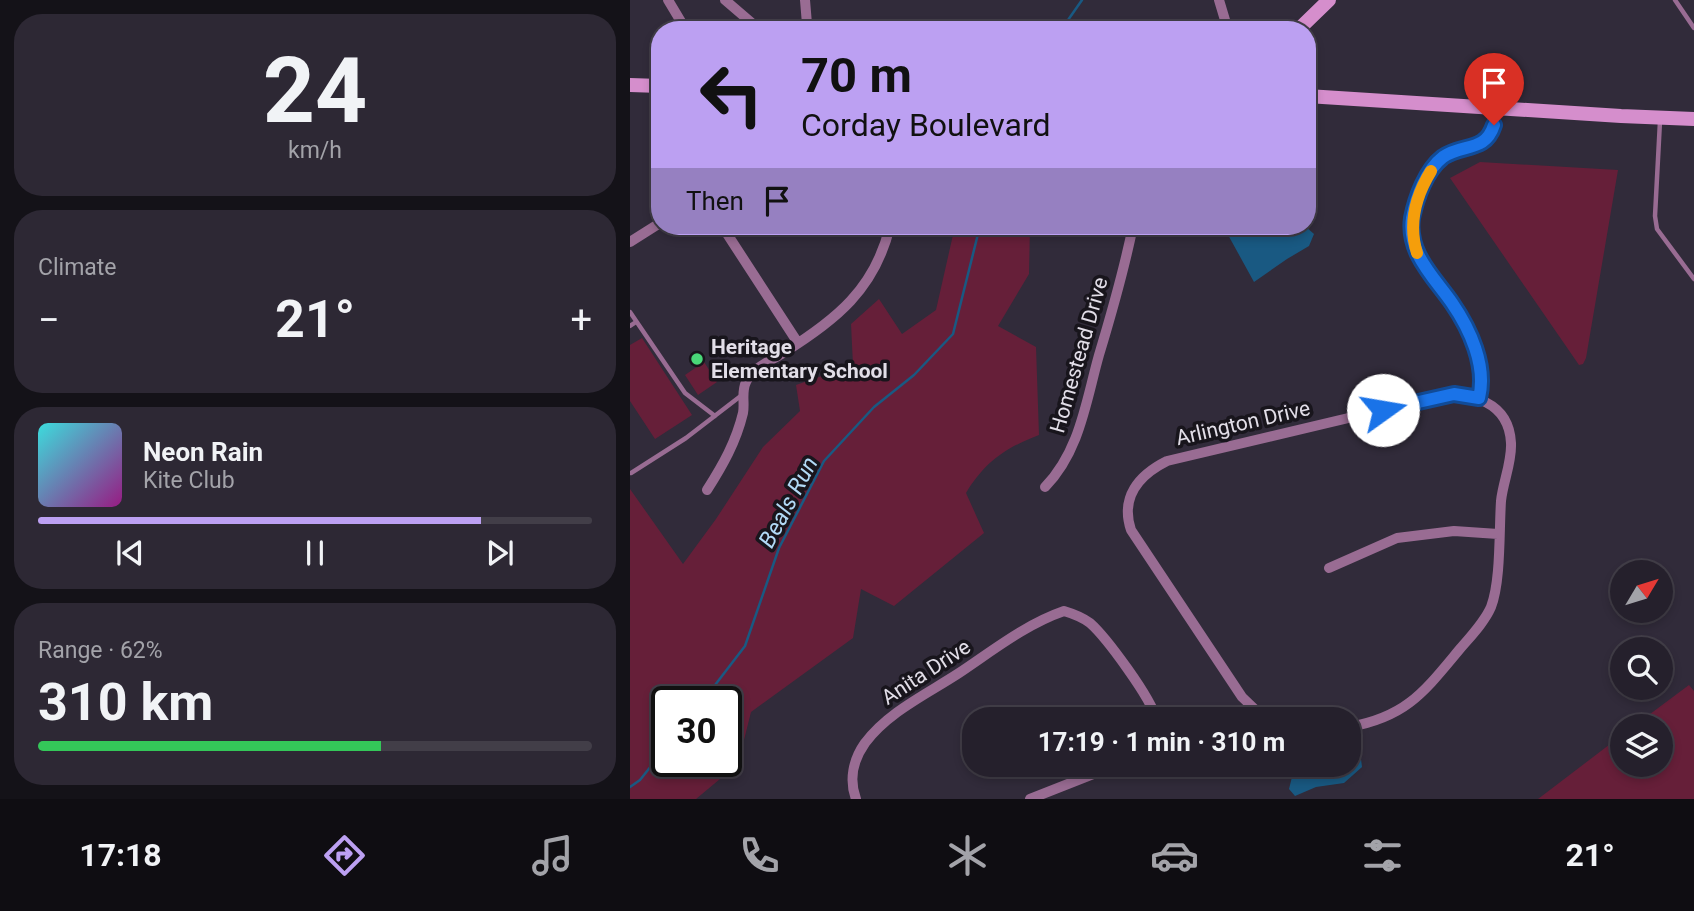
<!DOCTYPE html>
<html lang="en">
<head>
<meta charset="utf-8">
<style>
  body { margin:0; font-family:Roboto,sans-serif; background:#2d2834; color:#f1f3f6; height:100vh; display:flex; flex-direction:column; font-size:26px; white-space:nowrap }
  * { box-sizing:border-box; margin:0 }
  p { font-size:23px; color:#a3a3a9 }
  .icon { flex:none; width:38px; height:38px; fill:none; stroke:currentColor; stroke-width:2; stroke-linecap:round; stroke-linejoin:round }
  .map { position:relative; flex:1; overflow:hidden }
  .side { display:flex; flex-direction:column; gap:14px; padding:14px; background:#141218; width:630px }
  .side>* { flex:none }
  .hud { position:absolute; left:21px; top:21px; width:665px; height:214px; border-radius:28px; box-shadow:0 4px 10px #0003,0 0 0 2px #423e48; background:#bca0f2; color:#111; overflow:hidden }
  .needle { width:46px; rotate:52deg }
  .fabs { position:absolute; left:980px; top:560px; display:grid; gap:14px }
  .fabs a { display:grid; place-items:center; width:63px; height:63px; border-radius:50%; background:#25202c; box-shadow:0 4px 10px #0003,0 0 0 2px #423e48; font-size:35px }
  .speed { position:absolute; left:21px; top:686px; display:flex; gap:14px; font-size:35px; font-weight:700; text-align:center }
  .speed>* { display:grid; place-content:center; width:91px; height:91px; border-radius:50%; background:#25202c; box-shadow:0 4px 10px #0003,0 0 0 2px #423e48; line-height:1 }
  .speed .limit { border:4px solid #111; border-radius:10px; background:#fff; color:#111 }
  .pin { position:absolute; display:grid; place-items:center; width:60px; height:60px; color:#fff; margin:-72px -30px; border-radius:50% 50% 50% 0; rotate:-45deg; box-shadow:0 0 7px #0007 }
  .pin .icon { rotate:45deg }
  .me { position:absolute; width:77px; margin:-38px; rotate:77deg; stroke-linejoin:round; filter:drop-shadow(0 0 5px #0008) }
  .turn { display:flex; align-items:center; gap:24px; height:147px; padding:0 35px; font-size:32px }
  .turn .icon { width:91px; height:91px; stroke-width:2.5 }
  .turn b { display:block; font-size:49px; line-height:60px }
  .then { display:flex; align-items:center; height:66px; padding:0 35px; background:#0003; gap:14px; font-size:26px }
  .big { font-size:52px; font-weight:700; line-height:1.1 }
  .side .tile { flex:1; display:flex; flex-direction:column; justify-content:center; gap:10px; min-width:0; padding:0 24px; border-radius:28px; background:#2d2834 }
  .side .dial { align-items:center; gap:0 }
  .dial b { font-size:91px; line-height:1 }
  .song { display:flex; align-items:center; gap:21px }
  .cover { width:84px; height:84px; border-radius:10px; background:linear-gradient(135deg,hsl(180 70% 55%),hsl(310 70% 35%)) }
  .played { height:7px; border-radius:4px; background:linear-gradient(90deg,#bca0f2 80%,#423e48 80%) }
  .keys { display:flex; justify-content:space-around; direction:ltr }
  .heat { display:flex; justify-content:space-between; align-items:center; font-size:38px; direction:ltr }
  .charge { height:10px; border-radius:5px; background:linear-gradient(90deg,#34c759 62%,#423e48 0) }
  .trip { position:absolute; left:332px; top:707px; width:399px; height:70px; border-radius:28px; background:#25202c; box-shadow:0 4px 10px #0003,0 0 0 2px #423e48; font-weight:700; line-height:70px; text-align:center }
  .dock { display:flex; height:112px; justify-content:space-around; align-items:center; background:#0f0d12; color:#a3a3a9 }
  .dock .icon { width:49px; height:49px }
  .dock .active { color:#bca0f2 }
  .dock b { font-size:32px; color:#f1f3f6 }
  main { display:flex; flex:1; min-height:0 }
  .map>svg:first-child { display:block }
</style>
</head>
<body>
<main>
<section class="side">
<div class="tile dial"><b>24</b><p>km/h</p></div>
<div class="tile"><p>Climate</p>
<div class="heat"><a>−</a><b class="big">21°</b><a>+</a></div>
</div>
<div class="tile">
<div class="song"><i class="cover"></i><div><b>Neon Rain</b><p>Kite Club</p></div></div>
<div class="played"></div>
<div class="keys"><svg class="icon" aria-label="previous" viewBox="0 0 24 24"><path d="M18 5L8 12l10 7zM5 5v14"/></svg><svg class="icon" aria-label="pause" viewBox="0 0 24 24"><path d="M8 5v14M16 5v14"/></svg><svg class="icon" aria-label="next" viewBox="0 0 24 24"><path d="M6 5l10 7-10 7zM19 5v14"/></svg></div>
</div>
<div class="tile"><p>Range · 62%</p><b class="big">310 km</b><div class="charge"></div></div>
</section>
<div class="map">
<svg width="1064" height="799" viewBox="0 0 1064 799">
  <rect width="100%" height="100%" fill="#312b3a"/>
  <path fill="#661f39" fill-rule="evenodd" d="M 850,162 L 988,170 L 956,358 L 953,364 L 949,365 L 820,178 Z
    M 325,226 L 400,226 L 399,274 L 368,326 L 406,347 L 409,435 C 375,448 355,462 336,493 L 354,533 L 264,606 L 231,589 L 223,638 L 121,712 L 108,764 L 66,799 L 0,799 L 0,489 L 53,564 L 86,519 L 133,447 L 170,411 L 166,385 L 223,365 L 221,324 L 249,299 L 272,334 L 306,310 ZM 37,702 L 96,702 L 96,761 L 37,761 Z
    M 12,338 L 62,415 L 25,439 L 0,401 L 0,345 Z
    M 74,362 L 87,382 L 68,395 L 55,375 Z
    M 1059,685 L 1064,691 L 1064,799 L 908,799 L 992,735 L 992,765 L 1031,765 L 1031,726 L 1004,726 Z"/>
  <path fill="#195982" d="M 600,226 L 675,226 L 684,234 L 679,246 L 657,259 L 624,282 L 597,233 Z
    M 719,758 L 731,759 L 732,767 L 714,783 L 686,787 L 665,796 L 659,789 L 665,765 L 719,765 Z"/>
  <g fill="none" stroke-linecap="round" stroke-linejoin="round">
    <path stroke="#195982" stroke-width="2.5" d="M 431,30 L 452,0
      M 72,702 L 115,646 L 149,548 L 194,461 L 244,407 L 284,375 L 323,334 L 350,226
      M 0,787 L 10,780 L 37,746"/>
    <path stroke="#996c93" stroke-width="4.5" d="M 1045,0 L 1064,28
      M 1030,121 L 1025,216 L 1027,229 L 1064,279
      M 0,312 L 55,393 L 85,416
      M 0,326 L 6,322
      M 1,473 L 56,438 L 112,395"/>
    <path stroke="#996c93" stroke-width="10" d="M 38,0 L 56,30
      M 95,0 L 130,30
      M 589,0 L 598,30
      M 169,30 L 177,24 L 175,0
      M 92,226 L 168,343
      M 0,242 L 30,223
      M 849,398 C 858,366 840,329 822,303 C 804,278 780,257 782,224 C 784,196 800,160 828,150 C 837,147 850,146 857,139 C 865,131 865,119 866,109
      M 415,487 C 450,451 456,401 469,355 C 482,312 494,270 503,226
      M 77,490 C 93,465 106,442 113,413 C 115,403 111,392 116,382 C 121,369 142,360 153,353 C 206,320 245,289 260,226
      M 699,568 L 767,538 L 824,531 L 868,534
      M 635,719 L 612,697 L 501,530 C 490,497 509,475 537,461 L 807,397 C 841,391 879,402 881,443 C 882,462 873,482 871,501 C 869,531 871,581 861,607 C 854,623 840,637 829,650 C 794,692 776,717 719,727
      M 226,799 C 219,780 223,760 235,743 C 258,712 297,694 329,673 C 362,651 396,624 434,611 C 444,614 452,617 460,623 C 476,637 522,699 526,719
      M 400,799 L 486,765"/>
    <path stroke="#d58ecc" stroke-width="14" d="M 668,30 L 699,0
      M 0,85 L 30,86
      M 677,96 L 991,116 L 1064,119"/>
  </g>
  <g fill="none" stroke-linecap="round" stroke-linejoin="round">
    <defs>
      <path id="route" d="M 753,410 L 824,394 L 849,398 C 857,366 840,329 822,303 C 804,277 777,253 782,218 C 786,198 796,170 813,157 C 833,143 855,153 864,125"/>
    </defs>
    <use href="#route" stroke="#114b97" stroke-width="18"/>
    <use href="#route" stroke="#1a73e8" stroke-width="12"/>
    <path stroke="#f59e0b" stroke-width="12" d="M 787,253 C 778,224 785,197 801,171"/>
  </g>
  <circle fill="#49d778" stroke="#18151c" stroke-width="2.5" cx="67" cy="359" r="7"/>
  <g text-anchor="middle" stroke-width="7" stroke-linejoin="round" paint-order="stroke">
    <g font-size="21" font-weight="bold" fill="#e2dee8" stroke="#18151c" text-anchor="start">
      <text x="81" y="354">Heritage<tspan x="81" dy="24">Elementary School</tspan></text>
    </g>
    <g font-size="21" fill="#e2dee8" stroke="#18151c">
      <text transform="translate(449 355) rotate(-74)" y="7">Homestead Drive</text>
      <text transform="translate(613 423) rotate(-13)" y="7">Arlington Drive</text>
      <text transform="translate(296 672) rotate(-33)" y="7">Anita Drive</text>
    </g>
    <g font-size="23" font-style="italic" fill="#b2d9f6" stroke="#18151c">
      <text transform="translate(158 502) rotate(-62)" y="8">Beals Run</text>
    </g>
  </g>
</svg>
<div class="fabs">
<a><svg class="needle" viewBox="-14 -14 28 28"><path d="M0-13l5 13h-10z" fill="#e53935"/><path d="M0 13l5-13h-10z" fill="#a3a3a9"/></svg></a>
<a><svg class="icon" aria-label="search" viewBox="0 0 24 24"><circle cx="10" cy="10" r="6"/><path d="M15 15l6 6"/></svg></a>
<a><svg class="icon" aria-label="layers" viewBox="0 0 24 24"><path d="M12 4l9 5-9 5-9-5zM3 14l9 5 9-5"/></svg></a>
</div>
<div class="speed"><div class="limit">30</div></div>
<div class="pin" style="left:864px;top:125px;background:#d93025"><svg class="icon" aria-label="arrive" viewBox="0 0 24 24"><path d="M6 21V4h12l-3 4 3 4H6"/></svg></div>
<svg class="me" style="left:753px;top:410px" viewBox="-20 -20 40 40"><circle r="19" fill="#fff"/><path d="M0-13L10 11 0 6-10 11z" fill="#1a73e8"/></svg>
<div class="trip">17:19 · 1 min · 310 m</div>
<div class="hud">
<div class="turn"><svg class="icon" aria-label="left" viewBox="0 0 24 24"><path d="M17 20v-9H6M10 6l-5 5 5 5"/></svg><div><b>70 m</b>Corday Boulevard</div></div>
<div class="then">Then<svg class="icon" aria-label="arrive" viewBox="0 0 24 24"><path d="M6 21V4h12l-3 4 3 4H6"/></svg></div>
</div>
</div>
</main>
<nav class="dock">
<b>17:18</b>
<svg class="icon active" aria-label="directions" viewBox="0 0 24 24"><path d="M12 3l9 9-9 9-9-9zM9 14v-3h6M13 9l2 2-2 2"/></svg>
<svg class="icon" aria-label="music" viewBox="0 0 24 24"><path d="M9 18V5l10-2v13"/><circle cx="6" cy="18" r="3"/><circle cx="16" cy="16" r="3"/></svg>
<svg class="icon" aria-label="phone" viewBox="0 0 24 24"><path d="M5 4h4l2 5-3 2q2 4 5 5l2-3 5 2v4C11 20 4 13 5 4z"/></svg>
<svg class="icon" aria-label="climate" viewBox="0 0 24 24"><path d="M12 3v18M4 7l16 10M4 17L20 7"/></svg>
<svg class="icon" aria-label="car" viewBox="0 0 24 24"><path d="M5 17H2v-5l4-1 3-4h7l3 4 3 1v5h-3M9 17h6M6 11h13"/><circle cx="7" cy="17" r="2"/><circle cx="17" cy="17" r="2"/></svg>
<svg class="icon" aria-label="filters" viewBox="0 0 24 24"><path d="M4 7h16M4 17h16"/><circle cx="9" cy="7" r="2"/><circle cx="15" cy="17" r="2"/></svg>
<b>21°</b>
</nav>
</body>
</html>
